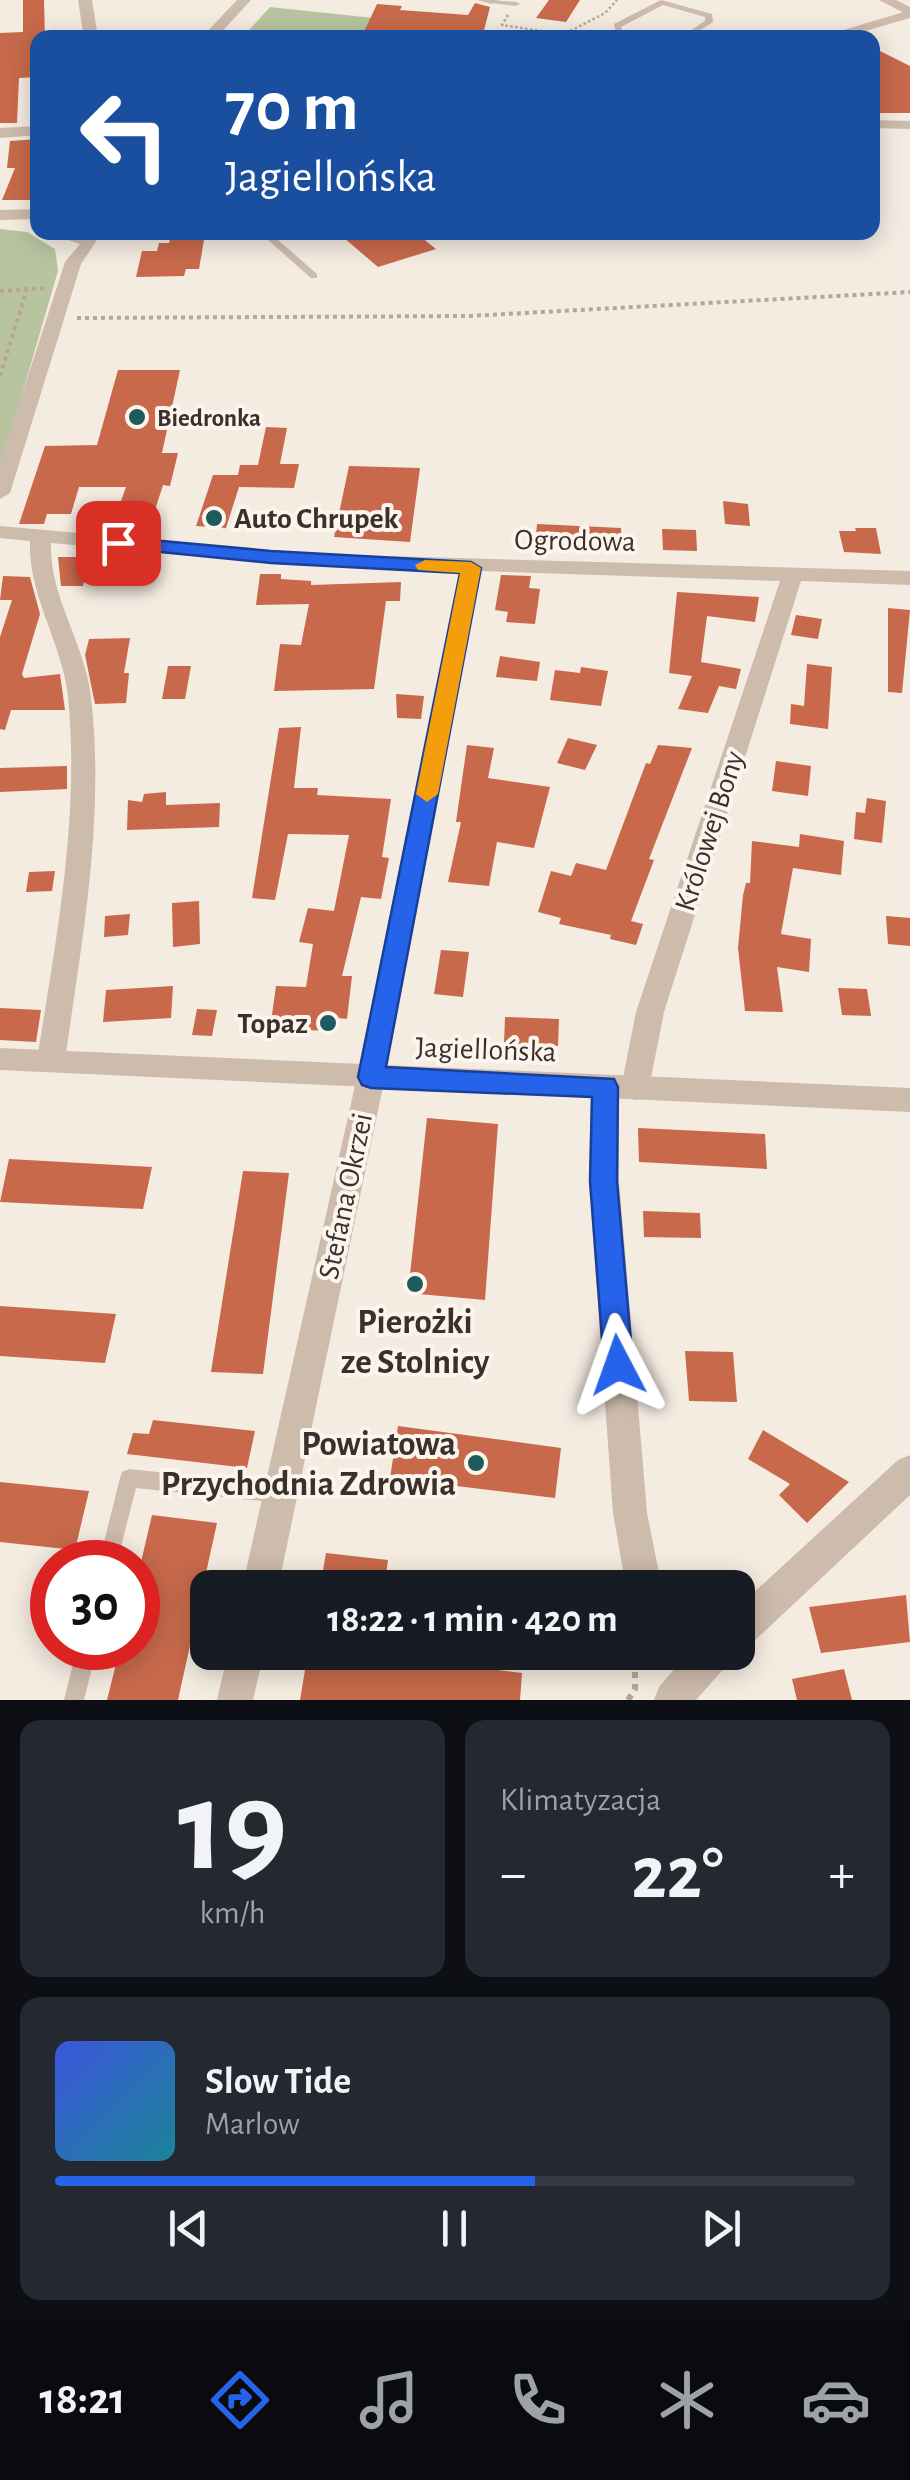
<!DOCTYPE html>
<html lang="pl">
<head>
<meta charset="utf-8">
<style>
  body { margin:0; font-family:"Alegreya Sans",sans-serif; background:#242831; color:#f1f3f6; height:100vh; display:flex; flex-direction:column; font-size:38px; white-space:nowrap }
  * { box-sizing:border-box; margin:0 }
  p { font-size:32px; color:#9ea1a6 }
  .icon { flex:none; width:55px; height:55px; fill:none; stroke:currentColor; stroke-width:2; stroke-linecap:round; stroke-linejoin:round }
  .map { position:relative; height:1700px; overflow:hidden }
  .details { display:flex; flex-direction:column; gap:20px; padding:20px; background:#0d0f14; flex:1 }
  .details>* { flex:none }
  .hud { position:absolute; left:30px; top:30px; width:850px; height:210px; border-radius:20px; box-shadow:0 5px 25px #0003; background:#1a4fa0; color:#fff; overflow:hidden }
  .speed { position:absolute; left:30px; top:1540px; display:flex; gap:20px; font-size:50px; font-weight:700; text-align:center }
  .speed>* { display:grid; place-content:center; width:130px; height:130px; border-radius:50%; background:#171b24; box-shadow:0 5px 25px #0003; line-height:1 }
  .speed .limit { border:15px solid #d22; background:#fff; color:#111 }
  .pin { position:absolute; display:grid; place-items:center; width:85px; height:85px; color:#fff; margin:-42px; border-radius:20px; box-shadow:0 5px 15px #0006 }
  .me { position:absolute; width:110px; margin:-55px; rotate:356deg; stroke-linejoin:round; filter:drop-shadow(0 0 8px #0008) }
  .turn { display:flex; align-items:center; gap:35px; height:210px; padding:0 30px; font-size:45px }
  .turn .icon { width:130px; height:130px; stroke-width:2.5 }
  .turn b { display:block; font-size:70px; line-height:85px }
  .big { font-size:75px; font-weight:600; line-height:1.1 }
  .details .tile { flex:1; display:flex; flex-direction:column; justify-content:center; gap:15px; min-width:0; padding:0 35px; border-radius:20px; background:#242831 }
  .details .dial { align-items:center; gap:0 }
  .dial b { font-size:130px; line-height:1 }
  .song { display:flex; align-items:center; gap:30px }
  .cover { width:120px; height:120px; border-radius:15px; background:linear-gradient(135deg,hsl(230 70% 55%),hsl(190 70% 35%)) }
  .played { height:10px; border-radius:5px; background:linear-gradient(90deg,#2563eb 60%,#363941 60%) }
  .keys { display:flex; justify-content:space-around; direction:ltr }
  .heat { display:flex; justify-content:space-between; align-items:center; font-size:55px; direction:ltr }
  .details .tiles { flex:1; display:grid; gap:20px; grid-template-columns:1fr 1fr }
  .tile:last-child { grid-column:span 2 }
  .trip { position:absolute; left:190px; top:1570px; width:565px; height:100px; border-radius:20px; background:#171b24; box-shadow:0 5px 25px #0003; font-weight:600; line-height:100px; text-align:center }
  .tab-bar { display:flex; height:160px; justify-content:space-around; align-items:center; background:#090b0e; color:#9ea1a6 }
  .tab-bar .icon { width:70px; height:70px }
  .tab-bar .current { color:#2563eb }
  .tab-bar b { font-size:45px; color:#f1f3f6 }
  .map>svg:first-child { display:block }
</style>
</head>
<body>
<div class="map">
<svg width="910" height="1700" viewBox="0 0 910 1700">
  <rect width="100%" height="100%" fill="#f4ebe1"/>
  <path fill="#b8c4a0" d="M 270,7 L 401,21 L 403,23 L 394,37 L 242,38 Z
    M 0,229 L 27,232 L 55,249 L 58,271 L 0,470 Z"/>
  <path fill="#c8694b" d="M 23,0 L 44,0 L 45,38 L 38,38 L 38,77 L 19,78 L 17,123 L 0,123 L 0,33 L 23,32 Z
    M 549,0 L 580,0 L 566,22 L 536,18 Z
    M 475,3 L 490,7 L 482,38 L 387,34 L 386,38 L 361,38 L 377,4 L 402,6 L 400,10 L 468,15 Z
    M 872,47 L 910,66 L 910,113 L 872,113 Z
    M 38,139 L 35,200 L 2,200 L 15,168 L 7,168 L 10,141 Z
    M 337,232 L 415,232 L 436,249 L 378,267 Z
    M 205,234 L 199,269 L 186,269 L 184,276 L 136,277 L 142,251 L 157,251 L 159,243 L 169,243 L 171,235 Z
    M 118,370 L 180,370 L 162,453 L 178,453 L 170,486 L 163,485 L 147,535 L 110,532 L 126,487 L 79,487 L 71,514 L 47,514 L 44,524 L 19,524 L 45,446 L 97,445 Z
    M 266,427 L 287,428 L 280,464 L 299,464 L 294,488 L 239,487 L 226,528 L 196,526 L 213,475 L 238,475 L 240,465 L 258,465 Z
    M 349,466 L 420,468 L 410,542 L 334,537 Z
    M 723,501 L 748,504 L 750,526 L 725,524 Z
    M 537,524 L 621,528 L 622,549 L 535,548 Z
    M 855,528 L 876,528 L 881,554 L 844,552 L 839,531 L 856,531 Z
    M 662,529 L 696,530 L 697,551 L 663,550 Z
    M 103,551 L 140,555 L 139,559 L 144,560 L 136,584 L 84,581 L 83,586 L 61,586 L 58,557 L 101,557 Z
    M 260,574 L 281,574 L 281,579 L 311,581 L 311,585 L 401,582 L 400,601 L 386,601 L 374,689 L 274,691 L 280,644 L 301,645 L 309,604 L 256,605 Z
    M 501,575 L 531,576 L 529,588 L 540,589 L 535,624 L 506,622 L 508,612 L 495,610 Z
    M 3,576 L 30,577 L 40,614 L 22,674 L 24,678 L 60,674 L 65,710 L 11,710 L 5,730 L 0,729 L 0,637 L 12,600 L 0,600 Z
    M 677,592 L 759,597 L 755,622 L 707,616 L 701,662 L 741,669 L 736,689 L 719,686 L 708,713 L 678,709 L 692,676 L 669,673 Z
    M 888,608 L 910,610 L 902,693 L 888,692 Z
    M 796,615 L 822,619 L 818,639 L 791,635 Z
    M 130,638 L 124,673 L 129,673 L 126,703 L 95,704 L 85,655 L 89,639 Z
    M 500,656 L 540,662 L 537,681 L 496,677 Z
    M 807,664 L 832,667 L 828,729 L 790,724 L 791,704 L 804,706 Z
    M 168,666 L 191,666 L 185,699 L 162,699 Z
    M 581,667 L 608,671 L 601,706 L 550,700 L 555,670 L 580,673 Z
    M 396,694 L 424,696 L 421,719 L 397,718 Z
    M 301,727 L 294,788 L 318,788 L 317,795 L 391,799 L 382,857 L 389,858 L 381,899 L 361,897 L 342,976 L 352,976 L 347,1019 L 338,1018 L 336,1031 L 270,1029 L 276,986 L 306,987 L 313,944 L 299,942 L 308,908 L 334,911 L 349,835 L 288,834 L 275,900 L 252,898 L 279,728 Z
    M 568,738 L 597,745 L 585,770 L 557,763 Z
    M 467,745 L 494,748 L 488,778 L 550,787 L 534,848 L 497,842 L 489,886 L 448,882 L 461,822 L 456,822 Z
    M 658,745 L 692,748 L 649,859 L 654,860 L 631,921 L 643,924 L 636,945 L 610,939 L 611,935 L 559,924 L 561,918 L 538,912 L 551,871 L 571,876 L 576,863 L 606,870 L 646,763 L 650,764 Z
    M 776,761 L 811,766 L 808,796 L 772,791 Z
    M 67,766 L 67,789 L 0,792 L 0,768 Z
    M 166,792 L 166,805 L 220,803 L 219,827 L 127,830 L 128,800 L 142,802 L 144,794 Z
    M 867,798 L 886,801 L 882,843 L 854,839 L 856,812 L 865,813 Z
    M 800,834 L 844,841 L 841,875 L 793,868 L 781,934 L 811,939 L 809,972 L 777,967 L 783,1012 L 745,1011 L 738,948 L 743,895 L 746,883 L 750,883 L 752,841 L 799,847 Z
    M 55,871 L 52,891 L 26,892 L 29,872 Z
    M 199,901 L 200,944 L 173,947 L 172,903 Z
    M 130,914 L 128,935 L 104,937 L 105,916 Z
    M 886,916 L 910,918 L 910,946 L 888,944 Z
    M 441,950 L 469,952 L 463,997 L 434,994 Z
    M 173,986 L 171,1018 L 103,1022 L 106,990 Z
    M 838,988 L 867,989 L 871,1016 L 842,1015 Z
    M 0,1008 L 41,1010 L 36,1042 L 0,1040 Z
    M 197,1009 L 217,1010 L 212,1036 L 192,1035 Z
    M 505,1017 L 559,1019 L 558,1046 L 504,1043 Z
    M 427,1118 L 498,1124 L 485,1300 L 408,1293 Z
    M 638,1128 L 765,1134 L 767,1169 L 639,1162 Z
    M 9,1159 L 152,1167 L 143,1209 L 0,1202 Z
    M 243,1171 L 289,1173 L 263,1374 L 211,1372 Z
    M 643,1211 L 700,1213 L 701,1238 L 644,1237 Z
    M 0,1306 L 116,1314 L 105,1363 L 0,1356 Z
    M 685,1351 L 733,1352 L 737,1402 L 689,1401 Z
    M 153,1420 L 255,1431 L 247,1468 L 127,1454 L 133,1433 L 149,1434 Z
    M 398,1426 L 561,1448 L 555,1498 L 390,1478 Z
    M 763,1430 L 849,1482 L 807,1523 L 779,1495 L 790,1484 L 748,1459 Z
    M 0,1482 L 89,1491 L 75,1550 L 0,1542 Z
    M 152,1515 L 217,1523 L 178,1700 L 107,1700 L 120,1648 L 138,1648 L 138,1575 Z
    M 326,1553 L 388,1560 L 384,1588 L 320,1588 Z
    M 906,1595 L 910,1642 L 821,1653 L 809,1607 Z
    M 308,1652 L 454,1652 L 452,1664 L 522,1673 L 520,1700 L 300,1700 Z
    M 844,1669 L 852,1700 L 797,1700 L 792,1679 Z"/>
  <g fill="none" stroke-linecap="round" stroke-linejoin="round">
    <path stroke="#b9a596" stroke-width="2.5" stroke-dasharray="2.5 2.5" stroke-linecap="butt" d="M 508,15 L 502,25 L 561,34
      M 557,38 L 605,13 L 617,0
      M 120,238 L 141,232"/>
    <path stroke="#b9a596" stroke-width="4" stroke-dasharray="4 4" stroke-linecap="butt" d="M 0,291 L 44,288
      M 77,318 L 469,316 L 910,292
      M 0,376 L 27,289"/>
    <path stroke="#b9a596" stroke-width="6" stroke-dasharray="6 6" stroke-linecap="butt" d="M 628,1700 L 635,1689 L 635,1652"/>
    <path fill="#cdbbac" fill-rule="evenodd" d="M 488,0 L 516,2 L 520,4 L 516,6 L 491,3 Z
      M 661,0 L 712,14 L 713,22 L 688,38 L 679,38 L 705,21 L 705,17 L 663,5 L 621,27 L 625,38 L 617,38 L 614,24 Z
      M 259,232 L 269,232 L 317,274 L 317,278 L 311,278 Z
      M 129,1469 L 280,1485 L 287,1487 L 289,1494 L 287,1501 L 280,1503 L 136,1488 L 117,1562 L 99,1562 L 120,1478 L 122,1472 Z
      M 77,1648 L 97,1648 L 84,1700 L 64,1700 Z"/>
    <path fill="#cdbbac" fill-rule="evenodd" d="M 78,0 L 92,0 L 98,38 L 84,38 Z
      M 477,0 L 499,0 L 492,4 Z
      M 879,0 L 896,0 L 910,7 L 910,16 Z
      M 872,120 L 910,121 L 910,129 L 872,128 Z
      M 38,126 L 38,135 L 0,138 L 0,128 Z
      M 38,209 L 38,219 L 0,220 L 0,210 Z
      M 0,526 L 316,554 L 910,571 L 910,585 L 801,581 L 664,1012 L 649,1088 L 645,1096 L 635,1100 L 625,1096 L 621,1088 L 636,1012 L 780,581 L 481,571 L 385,1077 L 278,1588 L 242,1588 L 357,1077 L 460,571 L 316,566 L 51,543 C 49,597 85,643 91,697 C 105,819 82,939 65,1060 L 61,1068 L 51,1071 L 41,1068 L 37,1060 C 56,939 80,818 68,696 C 62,642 28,596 30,541 L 0,538 Z
      M 605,1075 L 615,1079 L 619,1087 L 619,1181 L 647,1513 L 662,1588 L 626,1588 L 613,1513 L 589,1181 L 591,1087 L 595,1079 Z
      M 910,1455 L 910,1495 L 751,1644 L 738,1649 L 738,1607 L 898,1460 Z
      M 228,1652 L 264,1652 L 253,1700 L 217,1700 Z
      M 689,1652 L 732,1652 L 727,1665 L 696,1700 L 654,1700 L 659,1687 Z"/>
    <path fill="#cdbbac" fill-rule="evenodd" d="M 237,0 L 251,0 L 216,38 L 201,38 Z
      M 910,10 L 910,18 L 841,38 L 817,38 Z
      M 43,232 L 112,234 L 97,240 L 81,264 L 10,493 L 0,499 L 0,462 L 65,262 L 80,244 Z
      M 0,1048 L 910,1088 L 910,1112 L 0,1070 Z"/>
  </g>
  <path fill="#2563eb" stroke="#184099" stroke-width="2.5" d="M 118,537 L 271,551 L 471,562 L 481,568 L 386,1067 L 614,1079 L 618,1087 L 617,1181 L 633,1365 L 629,1375 L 618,1379 L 608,1375 L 604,1365 L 590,1181 L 592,1097 L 371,1088 L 362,1085 L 358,1077 L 460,573 L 271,563 L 111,547 L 111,539 Z"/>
  <path fill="#f59e0b" d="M 425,560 L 471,562 L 481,568 L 438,794 L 427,802 L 416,794 L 460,573 L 418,570 L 415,565 Z"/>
  <g fill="#1f5a5e" stroke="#fbf5ee" stroke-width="4">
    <circle cx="137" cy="417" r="10"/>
    <circle cx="214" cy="518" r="10"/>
    <circle cx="328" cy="1023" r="10"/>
    <circle cx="415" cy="1284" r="10"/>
    <circle cx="476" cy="1463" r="10"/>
  </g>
  <g text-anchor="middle" stroke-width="8" stroke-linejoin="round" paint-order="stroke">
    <g font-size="25" font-weight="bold" fill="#3b302b" stroke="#fbf5ee" text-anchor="start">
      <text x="157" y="426">Biedronka</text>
    </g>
    <g font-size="30" font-weight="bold" fill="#3b302b" stroke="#fbf5ee" text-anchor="start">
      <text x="234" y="528">Auto Chrupek</text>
      <text x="308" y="1033" text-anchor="end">Topaz</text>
    </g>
    <g font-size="30" fill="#3b302b" stroke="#fbf5ee">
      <text transform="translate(575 540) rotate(1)" y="10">Ogrodowa</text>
      <text transform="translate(709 831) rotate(-72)" y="10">Królowej Bony</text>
      <text transform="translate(486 1049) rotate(2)" y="10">Jagiellońska</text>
      <text transform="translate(345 1196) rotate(-78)" y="10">Stefana Okrzei</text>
    </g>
    <g font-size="35" font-weight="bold" fill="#3b302b" stroke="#fbf5ee">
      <text x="415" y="1333">Pierożki<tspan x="415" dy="40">ze Stolnicy</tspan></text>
      <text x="456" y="1455" text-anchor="end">Powiatowa<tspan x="456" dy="40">Przychodnia Zdrowia</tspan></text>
    </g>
  </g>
</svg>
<div class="speed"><div class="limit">30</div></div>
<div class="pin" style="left:118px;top:543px;background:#d93025"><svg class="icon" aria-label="arrive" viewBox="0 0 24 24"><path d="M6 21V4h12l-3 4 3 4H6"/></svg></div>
<svg class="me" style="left:618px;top:1365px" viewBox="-20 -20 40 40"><path d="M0-17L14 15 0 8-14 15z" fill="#2563eb" stroke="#fff" stroke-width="4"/></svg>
<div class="trip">18:22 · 1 min · 420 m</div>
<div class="hud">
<div class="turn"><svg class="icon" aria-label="left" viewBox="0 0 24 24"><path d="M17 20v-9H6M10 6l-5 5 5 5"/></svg><div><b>70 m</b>Jagiellońska</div></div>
</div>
</div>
<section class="details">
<div class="tiles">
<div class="tile dial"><b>19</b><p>km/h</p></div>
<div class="tile"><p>Klimatyzacja</p>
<div class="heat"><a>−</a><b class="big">22°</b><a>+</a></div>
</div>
<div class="tile">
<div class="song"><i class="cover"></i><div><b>Slow Tide</b><p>Marlow</p></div></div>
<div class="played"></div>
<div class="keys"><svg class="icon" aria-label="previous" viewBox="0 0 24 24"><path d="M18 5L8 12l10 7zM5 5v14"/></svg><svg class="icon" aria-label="pause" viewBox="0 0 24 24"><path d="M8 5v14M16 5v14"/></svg><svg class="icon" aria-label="next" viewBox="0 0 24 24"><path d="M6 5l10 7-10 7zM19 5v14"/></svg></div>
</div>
</div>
</section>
<nav class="tab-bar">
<b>18:21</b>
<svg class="icon current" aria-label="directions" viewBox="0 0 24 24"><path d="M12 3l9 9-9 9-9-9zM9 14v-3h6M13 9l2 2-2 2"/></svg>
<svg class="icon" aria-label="music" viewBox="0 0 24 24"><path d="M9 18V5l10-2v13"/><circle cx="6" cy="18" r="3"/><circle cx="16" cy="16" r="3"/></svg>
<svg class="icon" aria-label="phone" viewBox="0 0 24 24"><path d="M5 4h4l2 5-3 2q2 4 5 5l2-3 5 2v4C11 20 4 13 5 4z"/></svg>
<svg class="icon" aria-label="climate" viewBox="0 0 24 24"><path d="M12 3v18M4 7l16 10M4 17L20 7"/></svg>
<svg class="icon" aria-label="car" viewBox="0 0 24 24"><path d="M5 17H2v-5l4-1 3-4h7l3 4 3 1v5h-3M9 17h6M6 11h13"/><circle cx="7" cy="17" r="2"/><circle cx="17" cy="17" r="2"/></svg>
</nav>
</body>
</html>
